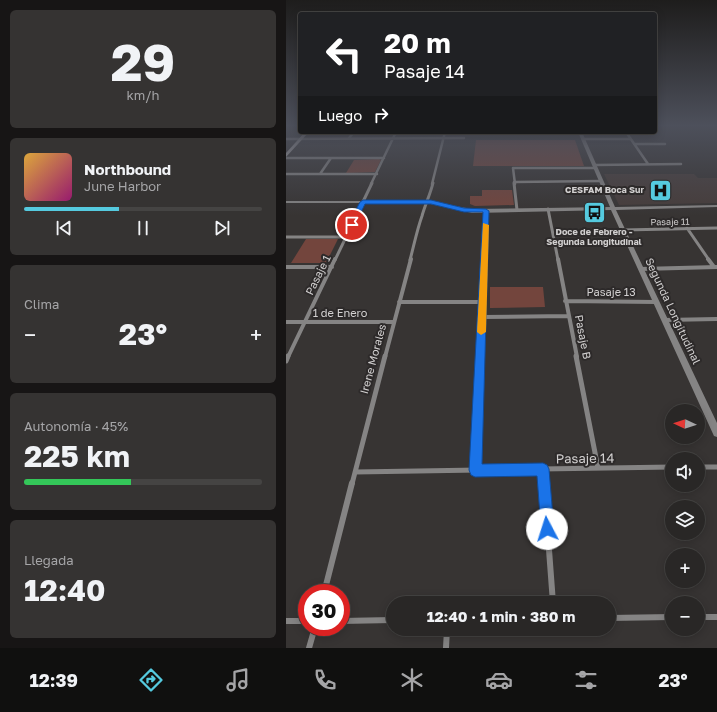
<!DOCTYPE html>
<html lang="es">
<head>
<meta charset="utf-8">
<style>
  body { margin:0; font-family:"Golos Text",sans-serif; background:#353332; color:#f1f3f6; height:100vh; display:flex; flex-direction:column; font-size:15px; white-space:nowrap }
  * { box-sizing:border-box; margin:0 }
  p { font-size:13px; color:#a5a5a7 }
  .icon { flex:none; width:22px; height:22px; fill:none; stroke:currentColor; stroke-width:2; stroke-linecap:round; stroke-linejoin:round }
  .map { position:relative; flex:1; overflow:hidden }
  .panel { display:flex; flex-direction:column; gap:10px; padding:10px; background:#171515; width:286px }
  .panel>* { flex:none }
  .banner { position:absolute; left:12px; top:12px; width:359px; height:122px; border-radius:4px; box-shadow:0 2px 10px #0003,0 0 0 1px #454443; background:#202124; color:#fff; overflow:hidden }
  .needle { width:26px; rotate:274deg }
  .controls { position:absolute; left:379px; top:404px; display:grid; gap:8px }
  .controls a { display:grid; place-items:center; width:40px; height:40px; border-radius:50%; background:#292726; box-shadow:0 2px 10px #0003,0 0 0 1px #454443; font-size:20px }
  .speed { position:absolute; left:12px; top:584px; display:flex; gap:8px; font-size:20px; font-weight:700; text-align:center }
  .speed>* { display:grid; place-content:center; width:52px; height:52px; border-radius:50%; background:#292726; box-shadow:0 2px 10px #0003,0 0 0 1px #454443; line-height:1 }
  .speed .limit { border:6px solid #d22; background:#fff; color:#111 }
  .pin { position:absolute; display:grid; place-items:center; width:34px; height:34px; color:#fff; margin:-17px; border:2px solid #fff; border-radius:50%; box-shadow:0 1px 4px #0007 }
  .me { position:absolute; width:44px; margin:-22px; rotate:355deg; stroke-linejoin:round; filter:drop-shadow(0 0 3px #0008) }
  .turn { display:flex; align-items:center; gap:14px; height:84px; padding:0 20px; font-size:18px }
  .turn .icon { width:52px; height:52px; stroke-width:2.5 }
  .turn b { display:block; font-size:28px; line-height:34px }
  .then { display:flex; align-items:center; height:38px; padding:0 20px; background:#0003; gap:8px; font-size:15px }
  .big { font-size:30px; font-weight:700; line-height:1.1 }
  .panel .tile { flex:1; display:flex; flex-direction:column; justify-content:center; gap:6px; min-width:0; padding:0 14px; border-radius:6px; background:#353332 }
  .panel .dial { align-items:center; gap:0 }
  .dial b { font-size:52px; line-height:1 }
  .song { display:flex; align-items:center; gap:12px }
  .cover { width:48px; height:48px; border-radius:6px; background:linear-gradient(135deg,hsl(40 70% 55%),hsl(320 70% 35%)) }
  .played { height:4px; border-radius:2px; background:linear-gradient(90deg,#55cadf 40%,#454443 40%) }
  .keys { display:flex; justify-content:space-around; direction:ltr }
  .heat { display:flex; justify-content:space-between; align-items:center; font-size:22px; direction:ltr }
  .charge { height:6px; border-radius:3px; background:linear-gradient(90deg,#34c759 45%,#454443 0) }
  .trip { position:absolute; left:100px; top:596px; width:230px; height:40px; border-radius:20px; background:#292726; box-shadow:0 2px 10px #0003,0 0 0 1px #454443; font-weight:700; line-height:40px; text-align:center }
  .tab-bar { display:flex; height:64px; justify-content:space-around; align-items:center; background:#10100f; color:#a5a5a7 }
  .tab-bar .icon { width:28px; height:28px }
  .tab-bar .selected { color:#55cadf }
  .tab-bar b { font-size:18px; color:#f1f3f6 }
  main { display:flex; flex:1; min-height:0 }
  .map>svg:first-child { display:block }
</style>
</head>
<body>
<main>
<section class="panel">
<div class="tile dial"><b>29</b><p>km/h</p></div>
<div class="tile">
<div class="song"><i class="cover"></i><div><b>Northbound</b><p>June Harbor</p></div></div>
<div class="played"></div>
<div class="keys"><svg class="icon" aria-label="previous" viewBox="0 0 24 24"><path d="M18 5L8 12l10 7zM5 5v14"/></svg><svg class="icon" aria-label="pause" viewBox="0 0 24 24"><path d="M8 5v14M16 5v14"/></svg><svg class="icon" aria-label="next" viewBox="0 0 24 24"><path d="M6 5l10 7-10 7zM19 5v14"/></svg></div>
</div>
<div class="tile"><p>Clima</p>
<div class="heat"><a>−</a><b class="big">23°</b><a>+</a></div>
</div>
<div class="tile"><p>Autonomía · 45%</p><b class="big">225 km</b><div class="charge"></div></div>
<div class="tile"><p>Llegada</p><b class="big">12:40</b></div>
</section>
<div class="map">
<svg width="431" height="648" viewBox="0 0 431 648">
  <rect width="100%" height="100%" fill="#373433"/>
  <path fill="#463c3a" d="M 318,174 L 408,174 L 412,178 L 431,178 L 431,203 L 333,205 Z"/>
  <path fill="#73453d" d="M 190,140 L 289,140 L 298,166 L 187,166 Z
    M 93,159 L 95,160 L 89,172 L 60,173 L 68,160 Z
    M 196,190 L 226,190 L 228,205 L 189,206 L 184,204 L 184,196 L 196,196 Z
    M 20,239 L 52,239 L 40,263 L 5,263 Z
    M 204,287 L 257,287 L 259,307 L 204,308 Z"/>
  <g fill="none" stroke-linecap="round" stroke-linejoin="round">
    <path stroke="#858484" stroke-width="2.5" d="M 340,132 L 362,164
      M 63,138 L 68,132
      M 0,139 L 178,138
      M 297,139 L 344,139
      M 348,144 L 379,144
      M 0,158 L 98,158
      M 308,165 L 395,164
      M 0,174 L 91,174
      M 34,174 L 45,158
      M 228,182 L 315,181
      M 85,184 L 110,132
      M 146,184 L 159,132
      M 229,184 L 227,168 L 309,168"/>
    <path stroke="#858484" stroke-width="3" d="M 228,183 L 231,210
      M 262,209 L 272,260
      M 401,228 L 423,260
      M 337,230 L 431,228
      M 0,237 L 60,237
      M 49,260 L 86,183
      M 124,260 C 128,245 131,230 136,216 C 139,205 144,195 147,183
      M 198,260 L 200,211"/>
    <path stroke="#858484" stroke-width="4" d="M 272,259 L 291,357
      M 422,259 L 428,267
      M 0,267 L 46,267
      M 355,269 L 431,267
      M 279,301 L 370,302
      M 113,302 L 196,302
      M 196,317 L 282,316
      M 379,320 L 431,319
      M 0,322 L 108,322
      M 2,357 L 49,259
      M 99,357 L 125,259
      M 194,357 L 198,259"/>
    <path stroke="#858484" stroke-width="5" d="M 290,356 L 312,468
      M 0,361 L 2,356
      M 412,467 L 431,467
      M 257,469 L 258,484
      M 189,470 L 194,356
      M 69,472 L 386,467
      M 66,484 L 99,356"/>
    <path stroke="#858484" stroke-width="6" d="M 258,483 L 267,603
      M 38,593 L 66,483
      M 412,617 L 431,617
      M 323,618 L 386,617
      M 0,621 L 21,621
      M 55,621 L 107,620
      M 23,648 L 29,627
      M 160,648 L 161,629"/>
    <path fill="#858484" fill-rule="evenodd" d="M 292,132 L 296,132 L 329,207 L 431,205 L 431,207 L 330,210 L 431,423 L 431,437 L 428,436 L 325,210 L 186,213 L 140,203 L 0,203 L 0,201 L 140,201 L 186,209 L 324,207 Z"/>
    <path fill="#b3b0b0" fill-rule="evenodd" d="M 19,132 L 23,132 L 0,157 L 0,153 Z"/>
  </g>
  <linearGradient id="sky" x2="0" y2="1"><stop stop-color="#1e1d1c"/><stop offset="0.58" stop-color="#4d505b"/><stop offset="1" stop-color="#4d505b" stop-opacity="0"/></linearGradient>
  <rect width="431" height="216" fill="url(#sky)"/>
  <path fill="#1a73e8" stroke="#114b97" d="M 77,200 L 145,200 L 178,208 L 200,209 L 203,211 L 196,464 L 257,463 L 261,465 L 263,469 L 268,529 L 266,534 L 261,536 L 257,534 L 255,529 L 251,476 L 189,477 L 185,475 L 183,470 L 197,212 L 178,212 L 145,204 L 79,204 L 68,227 L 63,227 L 62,225 L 74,202 Z"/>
  <path fill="#f59e0b" d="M 197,223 L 203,225 L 200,332 L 195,335 L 191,332 Z"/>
  <defs>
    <symbol id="hospital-square" viewBox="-11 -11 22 22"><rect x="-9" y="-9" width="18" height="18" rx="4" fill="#55cadf" stroke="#2d2a2a"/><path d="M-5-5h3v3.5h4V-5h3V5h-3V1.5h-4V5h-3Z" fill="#111"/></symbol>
    <symbol id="bus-square" viewBox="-11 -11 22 22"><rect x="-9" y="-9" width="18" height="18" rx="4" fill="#55cadf" stroke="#2d2a2a"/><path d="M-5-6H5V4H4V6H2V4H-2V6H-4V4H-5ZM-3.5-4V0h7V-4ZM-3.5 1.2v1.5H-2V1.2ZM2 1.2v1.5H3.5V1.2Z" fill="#111"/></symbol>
  </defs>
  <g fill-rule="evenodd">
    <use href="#hospital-square" x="362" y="178" width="25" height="25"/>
    <use href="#bus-square" x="296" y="200" width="25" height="25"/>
  </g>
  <g text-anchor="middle" stroke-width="4" stroke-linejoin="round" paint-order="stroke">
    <g font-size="9" font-weight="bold" fill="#d2d0d0" stroke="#2d2a2a" text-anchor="end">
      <text x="358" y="193">CESFAM Boca Sur</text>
      <text x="308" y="235" text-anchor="middle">Doce de Febrero -<tspan x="308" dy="10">Segunda Longitudinal</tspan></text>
    </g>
    <g font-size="9" fill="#d2d0d0" stroke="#2d2a2a">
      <text transform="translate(384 222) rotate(-1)" y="3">Pasaje 11</text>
    </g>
    <g font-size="11" fill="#d2d0d0" stroke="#2d2a2a">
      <text transform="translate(32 275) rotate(-64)" y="4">Pasaje 1</text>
      <text x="325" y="296">Pasaje 13</text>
      <text transform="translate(387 311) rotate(65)" y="4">Segunda Longitudinal</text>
      <text x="54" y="317">1 de Enero</text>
      <text transform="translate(297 337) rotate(79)" y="4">Pasaje B</text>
      <text transform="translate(87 359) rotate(-75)" y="4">Irene Morales</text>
    </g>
    <g font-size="13" fill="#d2d0d0" stroke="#2d2a2a">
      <text transform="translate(299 458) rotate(-1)" y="5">Pasaje 14</text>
    </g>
  </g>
</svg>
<div class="controls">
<a><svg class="needle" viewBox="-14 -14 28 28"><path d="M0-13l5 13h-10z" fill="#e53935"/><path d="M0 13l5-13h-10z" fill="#a5a5a7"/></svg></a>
<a><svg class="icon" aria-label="sound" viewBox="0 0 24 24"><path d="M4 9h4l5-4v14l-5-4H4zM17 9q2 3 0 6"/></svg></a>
<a><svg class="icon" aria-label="layers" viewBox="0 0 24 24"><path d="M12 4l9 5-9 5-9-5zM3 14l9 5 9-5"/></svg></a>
<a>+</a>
<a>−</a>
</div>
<div class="speed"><div class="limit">30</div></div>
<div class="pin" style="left:66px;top:225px;background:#d93025"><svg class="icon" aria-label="arrive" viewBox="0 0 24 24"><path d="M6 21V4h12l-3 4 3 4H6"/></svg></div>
<svg class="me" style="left:261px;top:529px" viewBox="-20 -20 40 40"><circle r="19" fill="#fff"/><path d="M0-13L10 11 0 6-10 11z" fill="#1a73e8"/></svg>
<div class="trip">12:40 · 1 min · 380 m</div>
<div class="banner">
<div class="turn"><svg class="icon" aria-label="left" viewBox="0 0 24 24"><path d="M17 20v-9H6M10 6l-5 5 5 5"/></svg><div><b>20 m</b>Pasaje 14</div></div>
<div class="then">Luego<svg class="icon" aria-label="right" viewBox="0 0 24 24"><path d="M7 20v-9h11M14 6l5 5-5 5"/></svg></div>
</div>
</div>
</main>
<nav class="tab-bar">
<b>12:39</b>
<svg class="icon selected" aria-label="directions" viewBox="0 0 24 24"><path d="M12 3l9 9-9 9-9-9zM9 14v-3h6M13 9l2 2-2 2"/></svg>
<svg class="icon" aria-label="music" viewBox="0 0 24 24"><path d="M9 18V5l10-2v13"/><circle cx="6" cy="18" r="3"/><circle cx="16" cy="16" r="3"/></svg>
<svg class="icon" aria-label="phone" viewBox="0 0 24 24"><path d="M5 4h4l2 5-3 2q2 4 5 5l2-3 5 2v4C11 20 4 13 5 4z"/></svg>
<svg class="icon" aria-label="climate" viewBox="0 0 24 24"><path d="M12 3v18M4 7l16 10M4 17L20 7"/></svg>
<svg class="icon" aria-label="car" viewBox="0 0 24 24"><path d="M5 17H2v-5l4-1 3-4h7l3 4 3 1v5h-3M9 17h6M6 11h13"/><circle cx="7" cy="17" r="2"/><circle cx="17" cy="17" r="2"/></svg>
<svg class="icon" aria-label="filters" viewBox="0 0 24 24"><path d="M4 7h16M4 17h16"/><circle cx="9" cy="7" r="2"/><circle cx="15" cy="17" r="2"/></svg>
<b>23°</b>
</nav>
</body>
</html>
